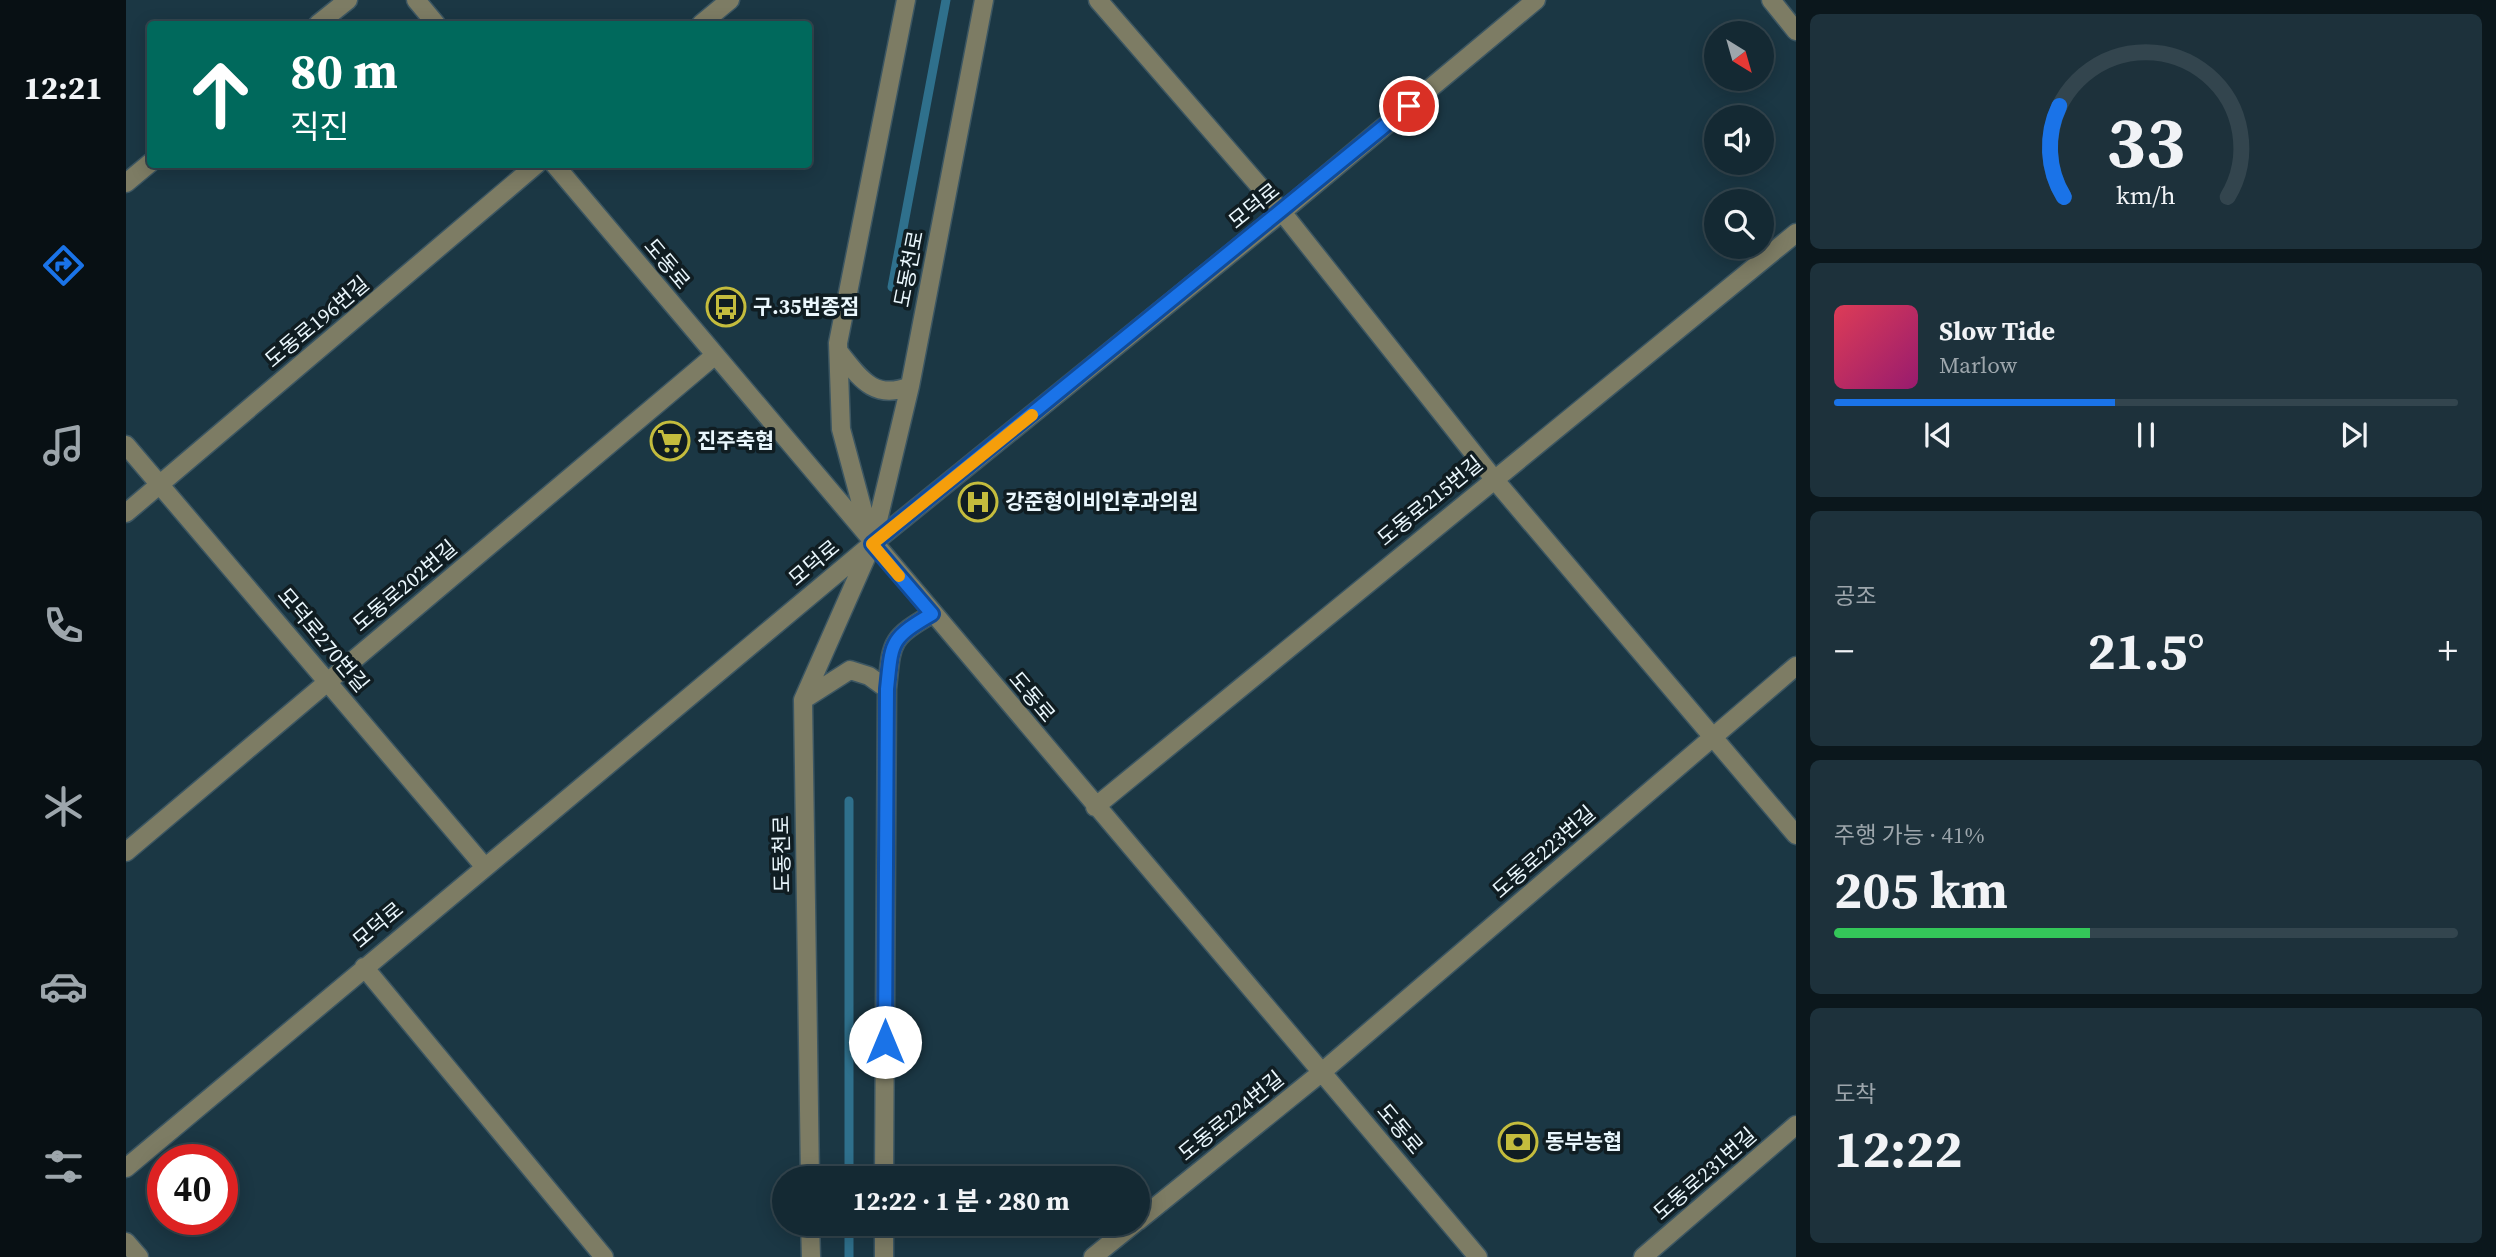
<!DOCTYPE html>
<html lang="ko">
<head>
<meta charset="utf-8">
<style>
  body { margin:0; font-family:"Source Serif 4","Noto Sans KR",serif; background:#1d313b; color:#f1f3f6; height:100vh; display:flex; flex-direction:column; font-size:26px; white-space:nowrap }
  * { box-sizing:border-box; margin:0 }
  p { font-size:23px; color:#9da6ac }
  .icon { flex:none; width:38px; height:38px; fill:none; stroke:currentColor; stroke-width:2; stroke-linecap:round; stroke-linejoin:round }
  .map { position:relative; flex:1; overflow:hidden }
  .sheet { display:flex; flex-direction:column; gap:14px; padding:14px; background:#0b171c; width:700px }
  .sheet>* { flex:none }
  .hud { position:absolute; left:21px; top:21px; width:665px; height:147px; border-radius:7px; box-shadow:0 4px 18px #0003,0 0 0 2px #33454e; background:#00695c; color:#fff; overflow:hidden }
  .needle { width:46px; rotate:143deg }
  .tools { position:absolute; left:1578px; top:21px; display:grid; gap:14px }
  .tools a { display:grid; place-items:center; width:70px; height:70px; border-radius:50%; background:#142933; box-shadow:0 4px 18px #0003,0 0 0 2px #33454e; font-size:35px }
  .speed { position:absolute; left:21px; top:1144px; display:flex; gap:14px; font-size:35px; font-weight:700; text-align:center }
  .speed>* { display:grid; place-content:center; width:91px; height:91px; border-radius:50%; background:#142933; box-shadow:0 4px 18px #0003,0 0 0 2px #33454e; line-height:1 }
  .speed .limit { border:10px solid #d22; background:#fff; color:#111 }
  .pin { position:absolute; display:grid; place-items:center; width:60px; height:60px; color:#fff; margin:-30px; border:4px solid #fff; border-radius:50%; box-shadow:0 2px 7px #0007 }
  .me { position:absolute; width:77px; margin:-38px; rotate:0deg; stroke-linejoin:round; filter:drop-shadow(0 0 5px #0008) }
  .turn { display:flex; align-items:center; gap:24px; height:147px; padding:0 28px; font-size:32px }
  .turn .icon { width:91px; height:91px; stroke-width:2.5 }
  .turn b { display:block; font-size:49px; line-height:60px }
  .big { font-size:52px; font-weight:700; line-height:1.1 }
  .sheet .tile { flex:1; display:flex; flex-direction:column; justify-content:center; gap:10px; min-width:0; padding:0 24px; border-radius:10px; background:#1d313b }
  .sheet .dial { align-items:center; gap:0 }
  .dial svg { height:182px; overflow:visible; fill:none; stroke:#33454e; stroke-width:7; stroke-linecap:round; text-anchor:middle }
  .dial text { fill:#f1f3f6; stroke:none }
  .song { display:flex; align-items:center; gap:21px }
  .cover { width:84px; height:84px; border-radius:10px; background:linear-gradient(135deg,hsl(350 70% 55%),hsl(320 70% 35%)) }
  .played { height:7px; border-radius:4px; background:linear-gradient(90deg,#1a73e8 45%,#33454e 45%) }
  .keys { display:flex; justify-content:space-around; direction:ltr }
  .heat { display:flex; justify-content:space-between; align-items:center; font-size:38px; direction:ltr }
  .charge { height:10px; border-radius:5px; background:linear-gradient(90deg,#34c759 41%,#33454e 0) }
  .trip { position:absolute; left:646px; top:1166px; width:378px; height:70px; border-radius:35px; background:#142933; box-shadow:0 4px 18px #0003,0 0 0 2px #33454e; font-weight:700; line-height:70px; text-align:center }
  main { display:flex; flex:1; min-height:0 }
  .tabs { display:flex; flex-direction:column; width:126px; justify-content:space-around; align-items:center; background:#081014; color:#9da6ac }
  .tabs .icon { width:49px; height:49px }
  .tabs .active { color:#1a73e8 }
  .tabs b { font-size:32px; color:#f1f3f6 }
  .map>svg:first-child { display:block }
</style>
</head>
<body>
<main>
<nav class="tabs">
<b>12:21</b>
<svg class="icon active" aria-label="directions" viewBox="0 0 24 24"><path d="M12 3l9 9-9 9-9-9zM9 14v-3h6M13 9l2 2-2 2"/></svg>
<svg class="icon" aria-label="music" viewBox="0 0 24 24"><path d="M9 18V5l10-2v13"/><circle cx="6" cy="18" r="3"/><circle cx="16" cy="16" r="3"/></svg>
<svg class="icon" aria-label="phone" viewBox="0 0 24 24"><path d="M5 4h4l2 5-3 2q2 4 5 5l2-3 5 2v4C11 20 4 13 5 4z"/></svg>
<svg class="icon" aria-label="climate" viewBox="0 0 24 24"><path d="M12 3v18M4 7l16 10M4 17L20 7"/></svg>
<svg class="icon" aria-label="car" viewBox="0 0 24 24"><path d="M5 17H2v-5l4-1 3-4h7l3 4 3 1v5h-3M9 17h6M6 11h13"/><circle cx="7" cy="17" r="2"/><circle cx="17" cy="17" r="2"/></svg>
<svg class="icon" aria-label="filters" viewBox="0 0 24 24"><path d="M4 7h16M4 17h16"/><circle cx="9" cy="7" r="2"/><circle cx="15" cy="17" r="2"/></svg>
</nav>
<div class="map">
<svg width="1670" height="1257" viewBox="0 0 1670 1257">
  <rect width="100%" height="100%" fill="#1b3744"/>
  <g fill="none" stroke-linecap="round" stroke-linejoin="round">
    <path stroke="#2f708c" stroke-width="9" d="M 766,287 L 820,0
      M 723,801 L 723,1178
      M 723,1223 L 723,1257"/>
    <defs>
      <path id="minor" d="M 290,0 L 310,24
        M 972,0 L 1156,212 L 1368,479 L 1670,835
        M 1645,0 L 1670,31
        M 192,24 L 222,0
        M 575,24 L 604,0
        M 428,164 L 1352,1257
        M 0,183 L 24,163
        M 713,352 C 734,378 748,401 784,386
        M 0,445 L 358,866
        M 0,513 L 411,164
        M 747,541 L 784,386 L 858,0
        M 677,700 L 724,670 L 743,676 L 761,689
        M 969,807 L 1670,233
        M 0,852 L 588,356
        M 238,967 L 478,1257
        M 0,1168 L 746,544 L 1156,212 L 1410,0
        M 684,1178 L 677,700 L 746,544 L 715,429 L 712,343 L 780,0
        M 758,1178 L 761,689 C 766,642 763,639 806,614
        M 1012,1221 L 1196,1072 L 1670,666
        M 684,1223 L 685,1257
        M 0,1242 L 13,1257
        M 758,1257 L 758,1223
        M 967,1257 L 1009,1223
        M 1517,1257 L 1670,1125"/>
    </defs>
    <use href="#minor" stroke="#3c5662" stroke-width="21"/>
    <use href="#minor" stroke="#7d7c64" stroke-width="18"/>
  </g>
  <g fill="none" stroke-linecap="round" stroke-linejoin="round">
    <defs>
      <path id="route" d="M 759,1042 L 761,689 C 766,642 763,639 806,614 L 746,544 L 1283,106"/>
    </defs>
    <use href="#route" stroke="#114b97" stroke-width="18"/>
    <use href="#route" stroke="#1a73e8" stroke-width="12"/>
    <path stroke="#f59e0b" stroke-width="12" d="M 773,576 L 746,544 L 906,415"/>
  </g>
  <defs>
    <symbol id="bus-ring" viewBox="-11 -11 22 22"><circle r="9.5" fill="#101d22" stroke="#c4bc3d" stroke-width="1.5"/><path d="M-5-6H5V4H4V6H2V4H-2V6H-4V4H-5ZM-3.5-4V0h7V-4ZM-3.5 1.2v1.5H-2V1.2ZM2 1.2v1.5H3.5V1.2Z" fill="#c4bc3d"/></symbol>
    <symbol id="supermarket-ring" viewBox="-11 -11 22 22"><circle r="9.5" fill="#101d22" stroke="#c4bc3d" stroke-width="1.5"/><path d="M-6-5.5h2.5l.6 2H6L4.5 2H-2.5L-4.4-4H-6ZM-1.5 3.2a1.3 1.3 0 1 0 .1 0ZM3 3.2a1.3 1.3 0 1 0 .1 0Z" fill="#c4bc3d"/></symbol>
    <symbol id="hospital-ring" viewBox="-11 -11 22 22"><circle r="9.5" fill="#101d22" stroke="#c4bc3d" stroke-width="1.5"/><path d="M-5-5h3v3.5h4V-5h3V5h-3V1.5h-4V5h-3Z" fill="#c4bc3d"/></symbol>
    <symbol id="bank-ring" viewBox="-11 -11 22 22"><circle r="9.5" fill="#101d22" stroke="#c4bc3d" stroke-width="1.5"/><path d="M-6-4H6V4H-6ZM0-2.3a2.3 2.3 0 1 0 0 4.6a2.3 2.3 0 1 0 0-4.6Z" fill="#c4bc3d"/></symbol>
  </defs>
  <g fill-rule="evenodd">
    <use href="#bus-ring" x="578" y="285" width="44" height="44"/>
    <use href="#supermarket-ring" x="522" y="419" width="44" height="44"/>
    <use href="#hospital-ring" x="830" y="480" width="44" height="44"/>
    <use href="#bank-ring" x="1370" y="1120" width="44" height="44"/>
  </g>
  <g text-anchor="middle" stroke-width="7" stroke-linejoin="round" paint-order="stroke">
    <g font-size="21" fill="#eaf7fd" stroke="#101d22">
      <text transform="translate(1128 206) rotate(-39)" y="7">모덕로</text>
      <text transform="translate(541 264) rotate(50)" y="7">도동로</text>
      <text transform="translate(783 269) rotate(-79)" y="7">도동천로</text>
      <text transform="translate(191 322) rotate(-40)" y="7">도동로196번길</text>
      <text transform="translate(1304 501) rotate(-39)" y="7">도동로215번길</text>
      <text transform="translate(688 563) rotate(-40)" y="7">모덕로</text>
      <text transform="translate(279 586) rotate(-40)" y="7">도동로202번길</text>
      <text transform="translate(197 640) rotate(50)" y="7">모덕로270번길</text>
      <text transform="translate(906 697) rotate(50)" y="7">도동로</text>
      <text transform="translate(1418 852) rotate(-41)" y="7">도동로223번길</text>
      <text transform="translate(656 854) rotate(-91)" y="7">도동천로</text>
      <text transform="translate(252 925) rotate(-40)" y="7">모덕로</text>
      <text transform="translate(1105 1116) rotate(-39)" y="7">도동로224번길</text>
      <text transform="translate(1274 1129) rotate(50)" y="7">도동로</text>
      <text transform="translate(1579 1174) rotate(-41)" y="7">도동로231번길</text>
    </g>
    <g font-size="21" font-weight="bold" fill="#eaf7fd" stroke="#101d22" text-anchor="start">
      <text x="627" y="314">구.35번종점</text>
      <text x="571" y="448">진주축협</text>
      <text x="879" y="509">강준형이비인후과의원</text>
      <text x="1419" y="1149">동부농협</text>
    </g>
  </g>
</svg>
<div class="tools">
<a><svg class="needle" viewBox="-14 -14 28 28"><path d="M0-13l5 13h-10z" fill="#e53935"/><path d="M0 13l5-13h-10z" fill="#9da6ac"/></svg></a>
<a><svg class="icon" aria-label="sound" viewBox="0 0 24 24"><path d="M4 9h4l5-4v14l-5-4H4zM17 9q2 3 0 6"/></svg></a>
<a><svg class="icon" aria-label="search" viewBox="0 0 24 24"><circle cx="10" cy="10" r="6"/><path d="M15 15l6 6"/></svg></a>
</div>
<div class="speed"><div class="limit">40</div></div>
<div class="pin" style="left:1283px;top:106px;background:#d93025"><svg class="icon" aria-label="arrive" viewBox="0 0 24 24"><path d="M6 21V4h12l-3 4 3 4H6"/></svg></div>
<svg class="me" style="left:759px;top:1042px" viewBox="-20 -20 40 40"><circle r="19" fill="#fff"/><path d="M0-13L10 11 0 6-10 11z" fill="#1a73e8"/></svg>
<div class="trip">12:22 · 1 분 · 280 m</div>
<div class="hud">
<div class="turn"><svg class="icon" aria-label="ahead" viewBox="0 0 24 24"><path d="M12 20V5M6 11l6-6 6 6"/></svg><div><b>80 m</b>직진</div></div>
</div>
</div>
<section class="sheet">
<div class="tile dial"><svg viewBox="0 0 100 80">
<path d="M14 69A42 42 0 1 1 86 69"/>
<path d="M14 69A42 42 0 0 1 12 29" stroke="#1a73e8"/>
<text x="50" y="56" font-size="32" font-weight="700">33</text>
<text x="50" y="72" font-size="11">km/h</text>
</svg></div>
<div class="tile">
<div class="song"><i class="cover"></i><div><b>Slow Tide</b><p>Marlow</p></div></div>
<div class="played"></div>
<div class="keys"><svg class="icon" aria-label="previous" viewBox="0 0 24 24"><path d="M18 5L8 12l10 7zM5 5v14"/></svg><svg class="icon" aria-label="pause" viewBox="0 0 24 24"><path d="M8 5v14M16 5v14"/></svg><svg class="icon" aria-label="next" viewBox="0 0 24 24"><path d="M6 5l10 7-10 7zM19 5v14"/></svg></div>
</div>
<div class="tile"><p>공조</p>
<div class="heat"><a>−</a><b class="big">21.5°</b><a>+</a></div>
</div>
<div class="tile"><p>주행 가능 · 41%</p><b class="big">205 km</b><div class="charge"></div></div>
<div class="tile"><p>도착</p><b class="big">12:22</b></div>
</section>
</main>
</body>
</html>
